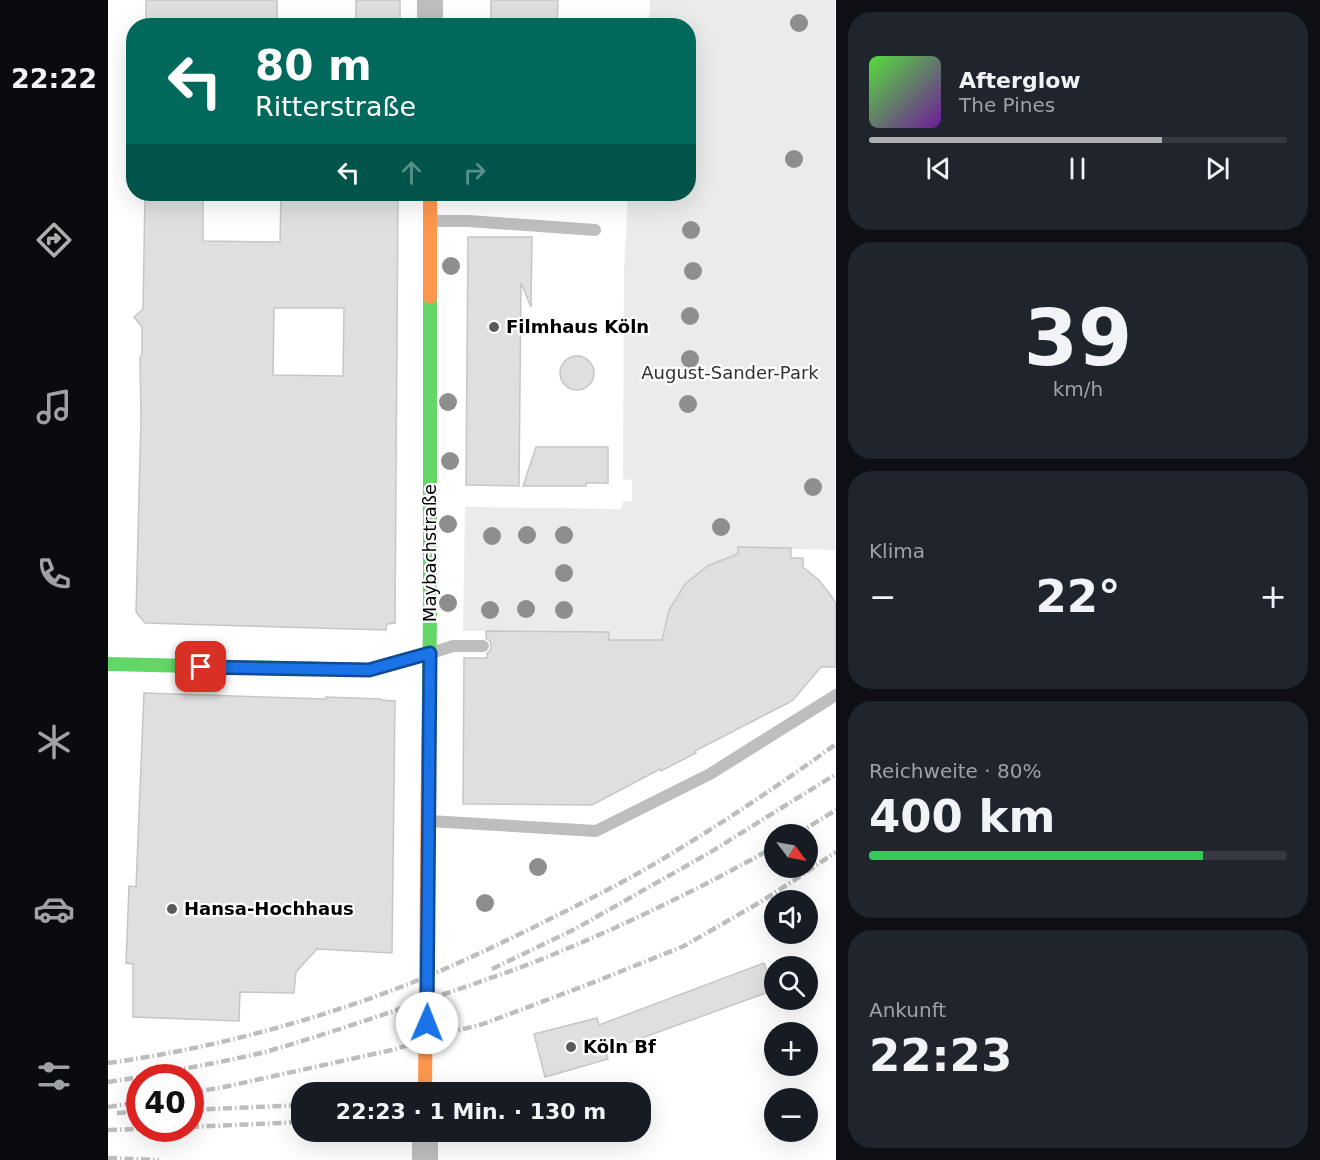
<!DOCTYPE html>
<html lang="de">
<head>
<meta charset="utf-8">
<style>
  body { margin:0; font-family:"DejaVu Sans",sans-serif; background:#20242c; color:#f1f3f6; height:100vh; display:flex; flex-direction:column; font-size:22px; white-space:nowrap }
  * { box-sizing:border-box; margin:0 }
  p { font-size:20px; color:#9ea1a6 }
  .icon { flex:none; width:33px; height:33px; fill:none; stroke:currentColor; stroke-width:2; stroke-linecap:round; stroke-linejoin:round }
  .map { position:relative; flex:1; overflow:hidden }
  .sheet { display:flex; flex-direction:column; gap:12px; padding:12px; background:#0d0f14; width:484px }
  .sheet>* { flex:none }
  .top-card { position:absolute; left:18px; top:18px; width:570px; height:183px; border-radius:24px; box-shadow:0 6px 24px #0002; background:#00695c; color:#fff; overflow:hidden }
  .needle { width:39px; rotate:122deg }
  .buttons { position:absolute; left:656px; top:824px; display:grid; gap:12px }
  .buttons a { display:grid; place-items:center; width:54px; height:54px; border-radius:50%; background:#171b24; box-shadow:0 6px 24px #0002; font-size:30px }
  .speed { position:absolute; left:18px; top:1064px; display:flex; gap:12px; font-size:30px; font-weight:700; text-align:center }
  .speed>* { display:grid; place-content:center; width:78px; height:78px; border-radius:50%; background:#171b24; box-shadow:0 6px 24px #0002; line-height:1 }
  .speed .limit { border:9px solid #d22; background:#fff; color:#111 }
  .pin { position:absolute; display:grid; place-items:center; width:51px; height:51px; color:#fff; margin:-26px; border-radius:12px; box-shadow:0 3px 9px #0006 }
  .me { position:absolute; width:66px; margin:-33px; rotate:1deg; stroke-linejoin:round; filter:drop-shadow(0 0 4px #0008) }
  .turn { display:flex; align-items:center; gap:21px; height:126px; padding:0 30px; font-size:27px }
  .turn .icon { width:78px; height:78px; stroke-width:2.5 }
  .turn b { display:block; font-size:42px; line-height:51px }
  .lanes { display:flex; align-items:center; height:57px; padding:0 30px; background:#0003; justify-content:center; gap:30px; direction:ltr }
  .lanes .off { opacity:.35 }
  .big { font-size:45px; font-weight:800; line-height:1.1 }
  .sheet .tile { flex:1; display:flex; flex-direction:column; justify-content:center; gap:9px; min-width:0; padding:0 21px; border-radius:24px; background:#20242c }
  .sheet .dial { align-items:center; gap:0 }
  .dial b { font-size:78px; line-height:1 }
  .song { display:flex; align-items:center; gap:18px }
  .cover { width:72px; height:72px; border-radius:9px; background:linear-gradient(135deg,hsl(110 70% 55%),hsl(280 70% 35%)) }
  .played { height:6px; border-radius:3px; background:linear-gradient(90deg,#adaeaf 70%,#363941 70%) }
  .keys { display:flex; justify-content:space-around; direction:ltr }
  .heat { display:flex; justify-content:space-between; align-items:center; font-size:33px; direction:ltr }
  .charge { height:9px; border-radius:4px; background:linear-gradient(90deg,#34c759 80%,#363941 0) }
  .trip { position:absolute; left:183px; top:1082px; width:360px; height:60px; border-radius:24px; background:#171b24; box-shadow:0 6px 24px #0002; font-weight:800; line-height:60px; text-align:center }
  main { display:flex; flex:1; min-height:0 }
  .menu { display:flex; flex-direction:column; width:108px; justify-content:space-around; align-items:center; background:#090b0e; color:#9ea1a6 }
  .menu .icon { width:42px; height:42px }
  .menu .on { color:#adaeaf }
  .menu b { font-size:27px; color:#f1f3f6 }
  .map>svg:first-child { display:block }
</style>
</head>
<body>
<main>
<nav class="menu">
<b>22:22</b>
<svg class="icon on" aria-label="directions" viewBox="0 0 24 24"><path d="M12 3l9 9-9 9-9-9zM9 14v-3h6M13 9l2 2-2 2"/></svg>
<svg class="icon" aria-label="music" viewBox="0 0 24 24"><path d="M9 18V5l10-2v13"/><circle cx="6" cy="18" r="3"/><circle cx="16" cy="16" r="3"/></svg>
<svg class="icon" aria-label="phone" viewBox="0 0 24 24"><path d="M5 4h4l2 5-3 2q2 4 5 5l2-3 5 2v4C11 20 4 13 5 4z"/></svg>
<svg class="icon" aria-label="climate" viewBox="0 0 24 24"><path d="M12 3v18M4 7l16 10M4 17L20 7"/></svg>
<svg class="icon" aria-label="car" viewBox="0 0 24 24"><path d="M5 17H2v-5l4-1 3-4h7l3 4 3 1v5h-3M9 17h6M6 11h13"/><circle cx="7" cy="17" r="2"/><circle cx="17" cy="17" r="2"/></svg>
<svg class="icon" aria-label="filters" viewBox="0 0 24 24"><path d="M4 7h16M4 17h16"/><circle cx="9" cy="7" r="2"/><circle cx="15" cy="17" r="2"/></svg>
</nav>
<div class="map">
<svg width="728" height="1160" viewBox="0 0 728 1160">
  <rect width="100%" height="100%" fill="#fff"/>
  <path fill="#ebebeb" d="M 542,0 L 727,0 L 727,550 L 630,547 L 630,554 L 601,565 L 577,584 L 561,610 L 554,640 L 501,640 L 501,632 L 355,631 L 357,507 L 514,509 L 515,501 L 524,501 L 524,480 L 515,479 L 515,476 L 516,271 L 520,194 L 580,194 L 580,26 L 541,25 Z"/>
  <path fill="#dfdfdf" stroke="#c6c6c6" stroke-width="1.5" fill-rule="evenodd" d="M 38,0 L 169,0 L 169,26 L 38,26 Z
    M 248,0 L 292,0 L 292,26 L 248,26 Z
    M 383,0 L 450,0 L 449,26 L 383,26 Z
    M 37,194 L 95,194 L 95,241 L 172,242 L 173,194 L 290,194 L 287,623 L 279,624 L 278,630 L 37,623 L 28,612 L 33,418 L 32,357 L 34,355 L 34,327 L 26,317 L 35,309 ZM 166,308 L 236,308 L 235,376 L 165,375 Z
    M 360,237 L 424,237 L 423,307 L 413,283 L 411,486 L 358,485 Z
    M452 373a17 17 0 1 1 34 0a17 17 0 1 1-34 0Z
    M 428,447 L 500,447 L 500,483 L 478,483 L 478,486 L 415,486 Z
    M 630,547 L 683,548 L 683,558 L 695,558 L 695,567 L 711,580 L 724,597 L 728,604 L 728,667 L 713,667 L 685,700 L 680,703 L 587,751 L 588,753 L 553,771 L 552,769 L 484,805 L 355,804 L 356,658 L 379,658 L 379,653 L 382,651 L 383,645 L 382,641 L 378,638 L 378,631 L 501,632 L 501,640 L 554,640 L 561,610 L 577,584 L 601,565 L 630,554 Z
    M 36,693 L 218,699 L 218,697 L 273,699 L 273,700 L 287,701 L 284,953 L 209,949 L 188,972 L 186,993 L 132,992 L 131,1021 L 25,1017 L 25,964 L 18,963 L 21,886 L 28,887 Z
    M 656,963 L 666,990 L 498,1051 L 500,1059 L 437,1077 L 426,1034 L 489,1018 L 491,1025 Z"/>
  <g fill="none" stroke-linecap="round" stroke-linejoin="round">
    <path stroke="#bebebe" stroke-width="12" d="M 323,221 L 360,221 L 487,230
      M 323,653 L 345,646 L 375,646
      M 321,821 L 488,831 L 602,774 L 728,695"/>
    <path stroke="#bebebe" stroke-width="26" d="M 322,0 L 322,26
      M 317,1160 L 317,1131"/>
    <path stroke="#63d668" stroke-width="14" d="M 0,664 L 261,670 L 322,653
      M 320,764 L 322,618 L 322,297"/>
    <path stroke="#ff974d" stroke-width="14" d="M 322,194 L 322,297
      M 317,1092 L 320,764"/>
    <path stroke="#bebebe" stroke-width="4.5" stroke-dasharray="9 3 1.5 3" stroke-linecap="butt" d="M 689,834 L 728,810
      M 384,969 L 467,929 L 601,853 L 728,774
      M 0,1063 C 95,1050 195,1024 285,990 C 333,972 379,950 426,927 C 470,905 515,883 558,857 C 616,822 673,784 728,744
      M 32,1077 C 73,1069 116,1062 157,1052 C 203,1039 250,1023 295,1008 C 339,993 382,979 424,963 C 507,930 588,891 666,847
      M 0,1082 L 32,1077
      M 82,1093 L 116,1087 L 284,1050 L 343,1032 L 375,1024 L 489,981 L 576,946 L 654,901 L 691,877 L 728,852
      M 0,1107 L 32,1102
      M 82,1110 L 194,1105
      M 9,1113 L 32,1112
      M 82,1127 L 194,1122
      M 0,1130 L 58,1128
      M 0,1158 L 51,1160"/>
  </g>
  <g fill="#8e8e8e">
    <circle cx="691" cy="23" r="9"/>
    <circle cx="686" cy="159" r="9"/>
    <circle cx="583" cy="230" r="9"/>
    <circle cx="343" cy="266" r="9"/>
    <circle cx="585" cy="271" r="9"/>
    <circle cx="582" cy="316" r="9"/>
    <circle cx="582" cy="359" r="9"/>
    <circle cx="340" cy="402" r="9"/>
    <circle cx="580" cy="404" r="9"/>
    <circle cx="342" cy="461" r="9"/>
    <circle cx="705" cy="487" r="9"/>
    <circle cx="340" cy="524" r="9"/>
    <circle cx="613" cy="527" r="9"/>
    <circle cx="419" cy="535" r="9"/>
    <circle cx="456" cy="535" r="9"/>
    <circle cx="384" cy="536" r="9"/>
    <circle cx="456" cy="573" r="9"/>
    <circle cx="340" cy="603" r="9"/>
    <circle cx="418" cy="609" r="9"/>
    <circle cx="382" cy="610" r="9"/>
    <circle cx="456" cy="610" r="9"/>
    <circle cx="430" cy="867" r="9"/>
    <circle cx="377" cy="903" r="9"/>
  </g>
  <g fill="none" stroke-linecap="round" stroke-linejoin="round">
    <defs>
      <path id="route" d="M 93,667 L 261,670 L 322,653 L 319,1023"/>
    </defs>
    <use href="#route" stroke="#114b97" stroke-width="15"/>
    <use href="#route" stroke="#1a73e8" stroke-width="10"/>
  </g>
  <g fill="#595959" stroke="#fff" stroke-width="2">
    <circle cx="386" cy="327" r="6"/>
    <circle cx="64" cy="909" r="6"/>
    <circle cx="463" cy="1047" r="6"/>
  </g>
  <g text-anchor="middle" stroke-width="4.5" stroke-linejoin="round" paint-order="stroke">
    <g font-size="18" font-weight="bold" fill="#000" stroke="#fff" text-anchor="start">
      <text x="398" y="333">Filmhaus Köln</text>
      <text x="76" y="915">Hansa-Hochhaus</text>
      <text x="475" y="1053">Köln Bf</text>
    </g>
    <g font-size="18" fill="#323232" stroke="#fff">
      <text x="622" y="379">August-Sander-Park</text>
    </g>
    <g font-size="18" fill="#000" stroke="#fff">
      <text transform="translate(322 553) rotate(-90)" y="6">Maybachstraße</text>
    </g>
  </g>
</svg>
<div class="buttons">
<a><svg class="needle" viewBox="-14 -14 28 28"><path d="M0-13l5 13h-10z" fill="#e53935"/><path d="M0 13l5-13h-10z" fill="#9ea1a6"/></svg></a>
<a><svg class="icon" aria-label="sound" viewBox="0 0 24 24"><path d="M4 9h4l5-4v14l-5-4H4zM17 9q2 3 0 6"/></svg></a>
<a><svg class="icon" aria-label="search" viewBox="0 0 24 24"><circle cx="10" cy="10" r="6"/><path d="M15 15l6 6"/></svg></a>
<a>+</a>
<a>−</a>
</div>
<div class="speed"><div class="limit">40</div></div>
<div class="pin" style="left:93px;top:667px;background:#d93025"><svg class="icon" aria-label="arrive" viewBox="0 0 24 24"><path d="M6 21V4h12l-3 4 3 4H6"/></svg></div>
<svg class="me" style="left:319px;top:1023px" viewBox="-20 -20 40 40"><circle r="19" fill="#fff"/><path d="M0-13L10 11 0 6-10 11z" fill="#1a73e8"/></svg>
<div class="trip">22:23 · 1 Min. · 130 m</div>
<div class="top-card">
<div class="turn"><svg class="icon" aria-label="left" viewBox="0 0 24 24"><path d="M17 20v-9H6M10 6l-5 5 5 5"/></svg><div><b>80 m</b>Ritterstraße</div></div>
<div class="lanes"><svg class="icon" aria-label="left" viewBox="0 0 24 24"><path d="M17 20v-9H6M10 6l-5 5 5 5"/></svg><svg class="icon off" aria-label="ahead" viewBox="0 0 24 24"><path d="M12 20V5M6 11l6-6 6 6"/></svg><svg class="icon off" aria-label="right" viewBox="0 0 24 24"><path d="M7 20v-9h11M14 6l5 5-5 5"/></svg></div>
</div>
</div>
<section class="sheet">
<div class="tile">
<div class="song"><i class="cover"></i><div><b>Afterglow</b><p>The Pines</p></div></div>
<div class="played"></div>
<div class="keys"><svg class="icon" aria-label="previous" viewBox="0 0 24 24"><path d="M18 5L8 12l10 7zM5 5v14"/></svg><svg class="icon" aria-label="pause" viewBox="0 0 24 24"><path d="M8 5v14M16 5v14"/></svg><svg class="icon" aria-label="next" viewBox="0 0 24 24"><path d="M6 5l10 7-10 7zM19 5v14"/></svg></div>
</div>
<div class="tile dial"><b>39</b><p>km/h</p></div>
<div class="tile"><p>Klima</p>
<div class="heat"><a>−</a><b class="big">22°</b><a>+</a></div>
</div>
<div class="tile"><p>Reichweite · 80%</p><b class="big">400 km</b><div class="charge"></div></div>
<div class="tile"><p>Ankunft</p><b class="big">22:23</b></div>
</section>
</main>
</body>
</html>
